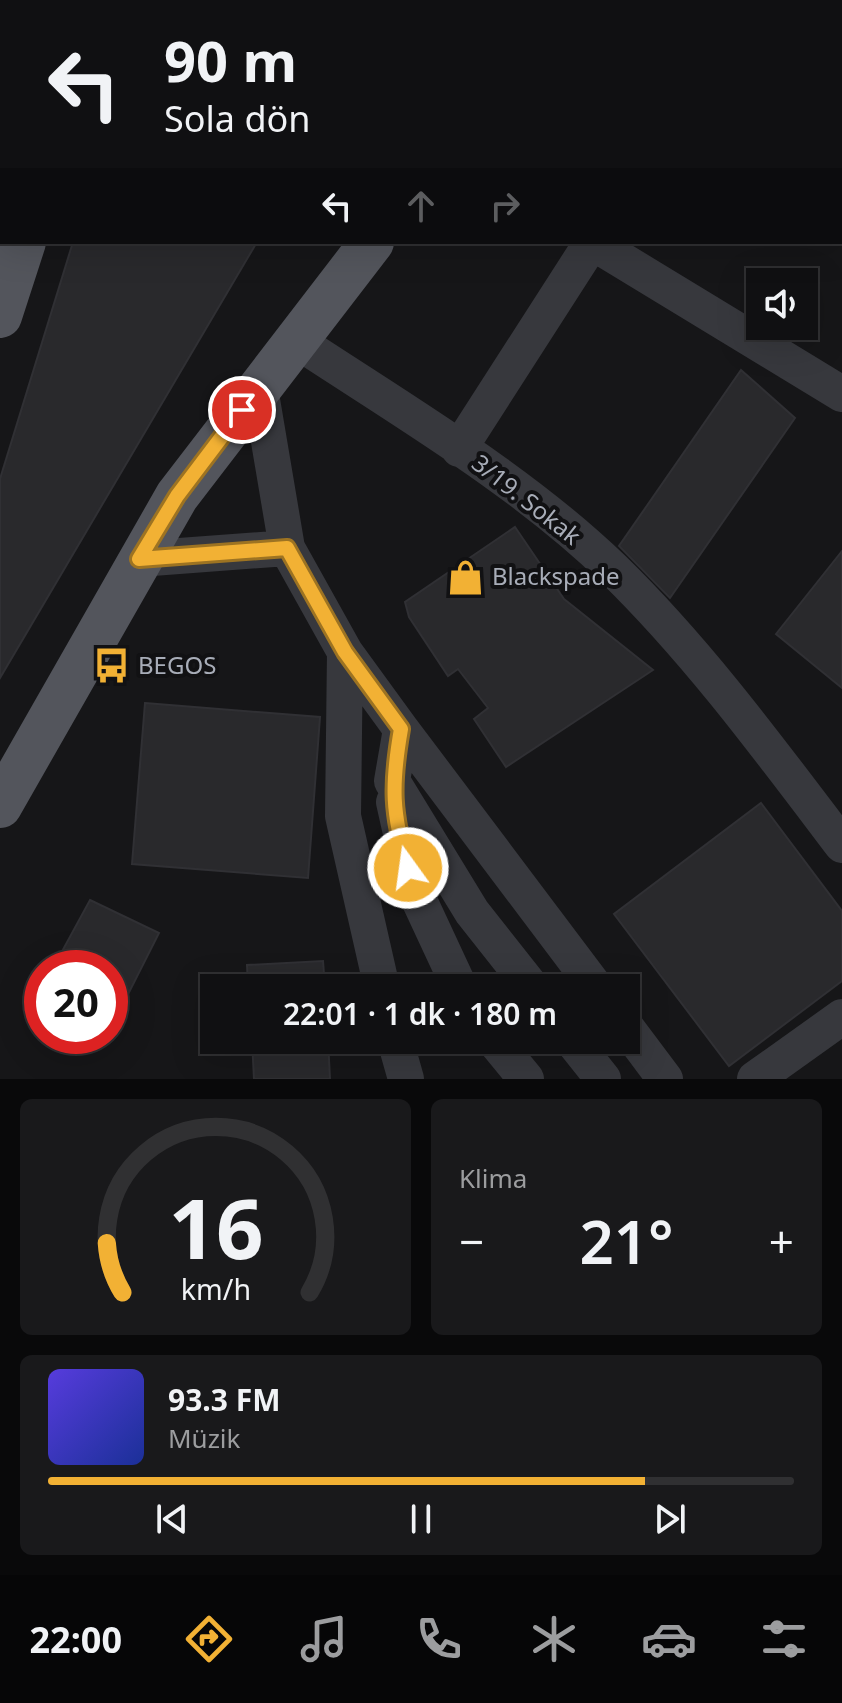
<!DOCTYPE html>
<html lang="tr">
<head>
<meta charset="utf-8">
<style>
  body { margin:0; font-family:"Noto Sans",sans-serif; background:#19191b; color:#f1f3f6; height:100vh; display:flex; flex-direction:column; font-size:30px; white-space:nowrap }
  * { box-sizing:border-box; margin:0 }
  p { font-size:26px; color:#9c9d9f }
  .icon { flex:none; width:44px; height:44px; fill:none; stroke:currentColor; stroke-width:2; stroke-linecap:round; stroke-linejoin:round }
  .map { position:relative; height:1079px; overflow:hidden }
  .side { display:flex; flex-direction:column; gap:20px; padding:20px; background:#09090a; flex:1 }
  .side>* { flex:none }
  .top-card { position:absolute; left:0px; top:0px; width:842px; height:244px; box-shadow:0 8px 32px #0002,0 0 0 2px #303032; background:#101012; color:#f1f3f6; overflow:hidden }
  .fabs { position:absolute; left:746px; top:268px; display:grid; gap:16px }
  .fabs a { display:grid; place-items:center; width:72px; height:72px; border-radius:0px; background:#101012; box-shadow:0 8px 32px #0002,0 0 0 2px #303032; font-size:40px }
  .speed { position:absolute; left:24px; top:950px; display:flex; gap:16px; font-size:40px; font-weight:700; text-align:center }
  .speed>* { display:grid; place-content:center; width:104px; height:104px; border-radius:50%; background:#101012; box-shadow:0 8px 32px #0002,0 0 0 2px #303032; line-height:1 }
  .speed .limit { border:12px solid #d22; background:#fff; color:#111 }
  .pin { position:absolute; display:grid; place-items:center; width:68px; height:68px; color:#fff; margin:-34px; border:4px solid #fff; border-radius:50%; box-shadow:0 2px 8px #0007 }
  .me { position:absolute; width:88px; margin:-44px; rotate:346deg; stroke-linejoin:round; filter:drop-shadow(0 0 6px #0008) }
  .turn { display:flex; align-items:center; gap:28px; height:168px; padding:0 32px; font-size:36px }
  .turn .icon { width:104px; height:104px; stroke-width:2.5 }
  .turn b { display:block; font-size:56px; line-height:68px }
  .lanes { display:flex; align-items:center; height:76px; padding:0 32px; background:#0003; justify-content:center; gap:40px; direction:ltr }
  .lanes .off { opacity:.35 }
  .big { font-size:60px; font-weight:600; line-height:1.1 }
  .side .tile { flex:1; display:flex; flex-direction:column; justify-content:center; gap:12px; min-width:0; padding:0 28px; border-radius:12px; background:#19191b }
  .side .dial { align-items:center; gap:0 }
  .dial svg { height:208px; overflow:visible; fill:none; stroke:#303032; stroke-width:7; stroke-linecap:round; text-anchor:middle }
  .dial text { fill:#f1f3f6; stroke:none }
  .song { display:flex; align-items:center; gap:24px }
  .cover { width:96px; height:96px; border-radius:12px; background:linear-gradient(135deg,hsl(250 70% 55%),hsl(230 70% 35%)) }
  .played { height:8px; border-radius:4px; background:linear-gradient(90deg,#f2b134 80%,#303032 80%) }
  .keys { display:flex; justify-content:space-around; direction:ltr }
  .heat { display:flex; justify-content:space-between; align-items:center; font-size:44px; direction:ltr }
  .side .tiles { flex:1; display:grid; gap:20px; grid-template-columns:1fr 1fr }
  .tile:last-child { grid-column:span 2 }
  .trip { position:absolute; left:200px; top:974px; width:440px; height:80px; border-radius:0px; background:#101012; box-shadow:0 8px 32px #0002,0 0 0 2px #303032; font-weight:600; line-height:80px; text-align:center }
  .dock { display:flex; height:128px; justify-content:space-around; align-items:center; background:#060607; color:#9c9d9f }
  .dock .icon { width:56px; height:56px }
  .dock .current { color:#f2b134 }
  .dock b { font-size:36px; color:#f1f3f6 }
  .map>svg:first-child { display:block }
</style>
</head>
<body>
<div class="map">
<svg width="842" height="1079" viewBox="0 0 842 1079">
  <rect width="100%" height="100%" fill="#161618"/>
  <path fill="#29292c" stroke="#303034" stroke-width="2" d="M 73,242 L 257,242 L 0,678 L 0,479 Z
    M 741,370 L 795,418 L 670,598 L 619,546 Z
    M 515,527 L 564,599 L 653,670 L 506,767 L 474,719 L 488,708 L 458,669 L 448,676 L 409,617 L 405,602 Z
    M 842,551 L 842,688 L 776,634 Z
    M 145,703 L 320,717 L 308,878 L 132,864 Z
    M 761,803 L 842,911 L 842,981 L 729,1066 L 614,914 Z
    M 90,900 L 159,933 L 110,1030 L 110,968 L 53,968 Z
    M 323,961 L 325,988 L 248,988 L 247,965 Z
    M 252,1040 L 328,1040 L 330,1079 L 254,1079 Z"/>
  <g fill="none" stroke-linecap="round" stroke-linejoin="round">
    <path stroke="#37383d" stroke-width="36" d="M 0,103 L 2,104
      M 592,242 L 842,394
      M 297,341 C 403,411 521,480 613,569 C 698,652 770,750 842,845
      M 260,388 L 287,548 L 345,652 L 401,729 L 392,781 L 472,912 L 532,988
      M 459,449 L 592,242
      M 139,559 L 287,548
      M 345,652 L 343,816 L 382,988
      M 401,729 L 596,988
      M 394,802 L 413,887 L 460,988
      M 626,1027 L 665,1079
      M 395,1040 L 406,1079
      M 494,1040 L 526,1079
      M 572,1040 L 603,1079
      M 755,1079 L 842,1017"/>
    <path stroke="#53555c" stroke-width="44" d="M 102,2 L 102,0
      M 540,2 L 541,0
      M 0,316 L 24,242
      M 0,806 L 177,496 L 372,242"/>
  </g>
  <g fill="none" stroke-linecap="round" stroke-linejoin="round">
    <defs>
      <path id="route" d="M 242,410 L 177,496 L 139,559 L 287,548 L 345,652 L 401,729 C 391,786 392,813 408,868"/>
    </defs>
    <use href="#route" stroke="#9d7322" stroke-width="20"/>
    <use href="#route" stroke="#f2b134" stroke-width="14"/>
  </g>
  <defs>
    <symbol id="shop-bare" viewBox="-9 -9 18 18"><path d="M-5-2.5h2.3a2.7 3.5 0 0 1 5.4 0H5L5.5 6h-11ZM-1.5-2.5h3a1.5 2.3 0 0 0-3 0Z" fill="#f2b134" stroke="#111113" stroke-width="2.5" paint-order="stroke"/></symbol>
    <symbol id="bus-bare" viewBox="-9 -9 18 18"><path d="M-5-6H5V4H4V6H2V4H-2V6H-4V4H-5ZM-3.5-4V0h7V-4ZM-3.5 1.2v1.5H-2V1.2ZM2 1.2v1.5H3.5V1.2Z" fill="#f2b134" stroke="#111113" stroke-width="2.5" paint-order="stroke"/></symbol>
  </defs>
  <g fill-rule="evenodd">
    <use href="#shop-bare" x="440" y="552" width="51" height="51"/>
    <use href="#bus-bare" x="86" y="640" width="51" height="51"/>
  </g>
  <g text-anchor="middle" stroke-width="8" stroke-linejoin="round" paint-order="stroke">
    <g font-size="24" fill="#a8adb8" stroke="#111113">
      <text transform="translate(526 500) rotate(38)" y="8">3/19. Sokak</text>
    </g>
    <g font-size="24" fill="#a8adb8" stroke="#111113" text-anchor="start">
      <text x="492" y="585">Blackspade</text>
      <text x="138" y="674">BEGOS</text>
    </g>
  </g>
</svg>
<div class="fabs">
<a><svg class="icon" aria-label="sound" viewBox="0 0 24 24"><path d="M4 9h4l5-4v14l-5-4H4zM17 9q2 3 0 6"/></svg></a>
</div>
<div class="speed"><div class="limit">20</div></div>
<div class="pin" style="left:242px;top:410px;background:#d93025"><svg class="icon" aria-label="arrive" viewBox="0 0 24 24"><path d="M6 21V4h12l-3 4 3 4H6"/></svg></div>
<svg class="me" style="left:408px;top:868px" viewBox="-20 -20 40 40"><circle r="17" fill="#f2b134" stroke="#fff" stroke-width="3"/><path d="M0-11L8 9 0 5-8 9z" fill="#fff"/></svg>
<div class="trip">22:01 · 1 dk · 180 m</div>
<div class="top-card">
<div class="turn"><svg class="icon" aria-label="left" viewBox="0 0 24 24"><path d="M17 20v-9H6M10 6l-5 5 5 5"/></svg><div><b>90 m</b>Sola dön</div></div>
<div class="lanes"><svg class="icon" aria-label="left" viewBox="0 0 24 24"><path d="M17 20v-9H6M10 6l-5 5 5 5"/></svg><svg class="icon off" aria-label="ahead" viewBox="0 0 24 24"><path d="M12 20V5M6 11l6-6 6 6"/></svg><svg class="icon off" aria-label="right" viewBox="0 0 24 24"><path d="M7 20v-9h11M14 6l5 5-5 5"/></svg></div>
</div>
</div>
<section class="side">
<div class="tiles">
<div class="tile dial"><svg viewBox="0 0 100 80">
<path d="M14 69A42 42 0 1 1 86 69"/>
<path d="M14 69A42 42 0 0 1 8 50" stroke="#f2b134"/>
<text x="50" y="56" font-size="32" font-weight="700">16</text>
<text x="50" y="72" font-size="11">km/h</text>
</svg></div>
<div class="tile"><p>Klima</p>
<div class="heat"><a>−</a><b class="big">21°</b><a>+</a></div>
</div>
<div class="tile">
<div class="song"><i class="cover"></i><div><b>93.3 FM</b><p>Müzik</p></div></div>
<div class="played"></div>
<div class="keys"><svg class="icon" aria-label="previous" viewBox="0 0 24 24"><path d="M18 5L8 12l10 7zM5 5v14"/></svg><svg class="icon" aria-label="pause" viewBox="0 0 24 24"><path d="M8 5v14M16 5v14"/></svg><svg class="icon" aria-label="next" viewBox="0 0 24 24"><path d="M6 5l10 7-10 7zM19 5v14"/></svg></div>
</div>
</div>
</section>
<nav class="dock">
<b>22:00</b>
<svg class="icon current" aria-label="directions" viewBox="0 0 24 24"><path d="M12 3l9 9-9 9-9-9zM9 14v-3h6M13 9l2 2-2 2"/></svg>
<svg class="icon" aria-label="music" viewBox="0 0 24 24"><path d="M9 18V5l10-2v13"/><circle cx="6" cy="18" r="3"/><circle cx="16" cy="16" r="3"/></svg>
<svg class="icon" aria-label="phone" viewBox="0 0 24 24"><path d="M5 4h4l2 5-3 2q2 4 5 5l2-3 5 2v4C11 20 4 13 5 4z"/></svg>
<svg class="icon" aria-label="climate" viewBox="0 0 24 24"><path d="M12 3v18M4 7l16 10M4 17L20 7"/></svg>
<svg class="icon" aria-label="car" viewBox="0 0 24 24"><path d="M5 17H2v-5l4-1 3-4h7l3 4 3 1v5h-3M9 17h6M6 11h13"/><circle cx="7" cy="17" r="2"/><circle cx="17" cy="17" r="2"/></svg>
<svg class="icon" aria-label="filters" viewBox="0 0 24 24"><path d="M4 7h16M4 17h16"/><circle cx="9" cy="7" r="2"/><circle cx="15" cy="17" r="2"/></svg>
</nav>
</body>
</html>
